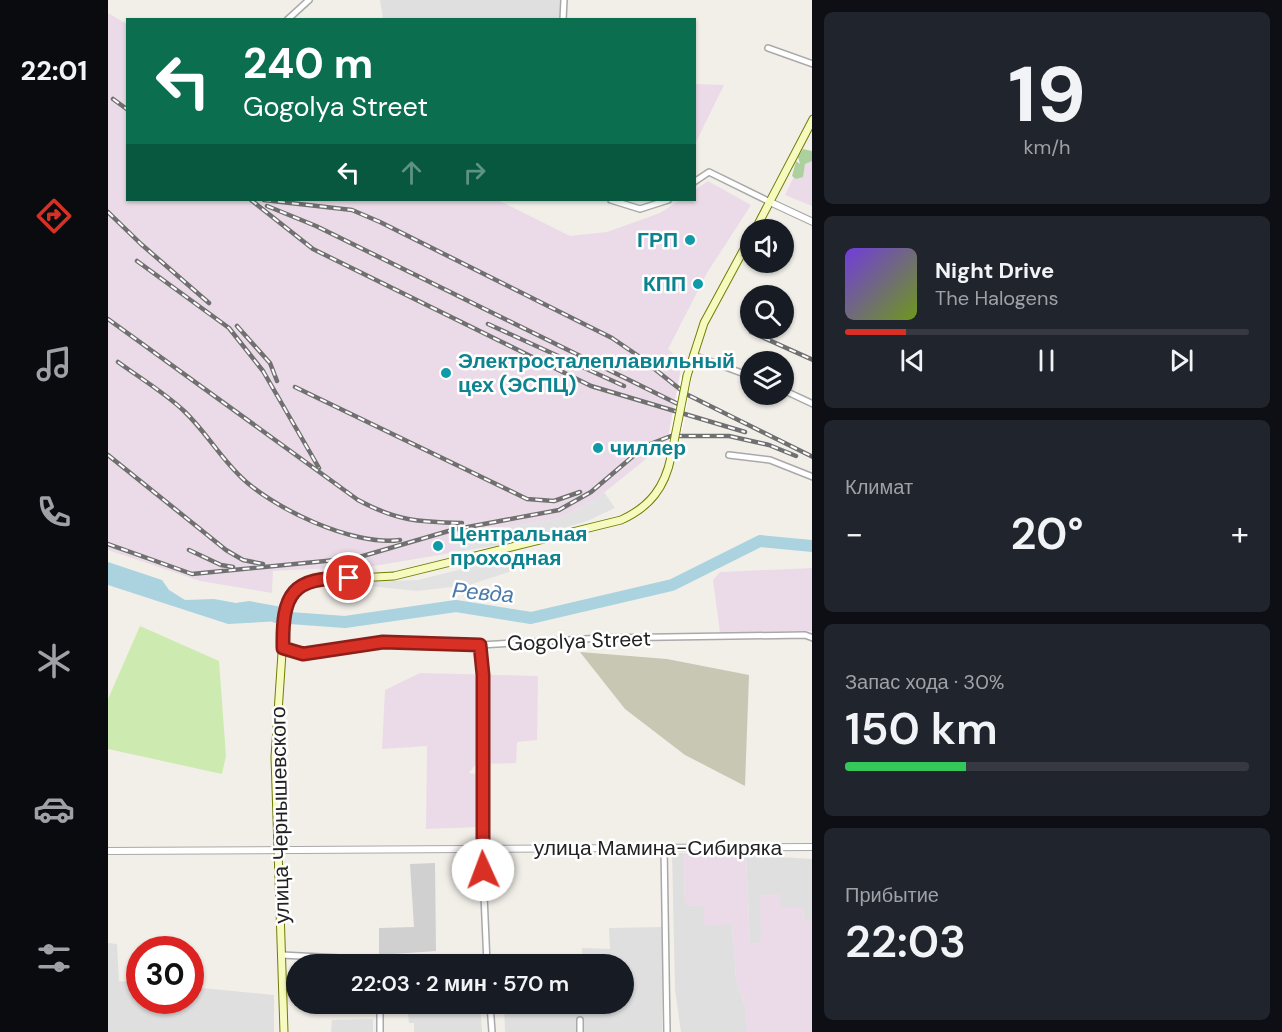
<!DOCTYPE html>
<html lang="ru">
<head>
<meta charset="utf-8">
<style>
  body { margin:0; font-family:"DM Sans",sans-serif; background:#20242c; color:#f1f3f6; height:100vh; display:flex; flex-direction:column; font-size:22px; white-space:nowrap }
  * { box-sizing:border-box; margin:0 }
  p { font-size:20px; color:#9ea1a6 }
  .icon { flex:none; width:33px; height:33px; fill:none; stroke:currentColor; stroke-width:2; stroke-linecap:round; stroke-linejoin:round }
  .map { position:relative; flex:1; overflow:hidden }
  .side { display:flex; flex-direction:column; gap:12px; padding:12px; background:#0d0f14; width:470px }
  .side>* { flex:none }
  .guide { position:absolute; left:18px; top:18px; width:570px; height:183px; border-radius:0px; box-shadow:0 2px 4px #0004; background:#0b6e4f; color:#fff; overflow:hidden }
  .buttons { position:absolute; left:632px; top:219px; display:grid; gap:12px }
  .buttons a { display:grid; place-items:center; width:54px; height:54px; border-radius:50%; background:#171b24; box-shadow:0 2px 4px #0004; font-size:30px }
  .speed { position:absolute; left:18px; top:936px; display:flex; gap:12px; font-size:30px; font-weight:700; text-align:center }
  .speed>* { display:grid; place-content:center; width:78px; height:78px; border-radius:50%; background:#171b24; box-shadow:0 2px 4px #0004; line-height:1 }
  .speed .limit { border:9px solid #d22; background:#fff; color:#111 }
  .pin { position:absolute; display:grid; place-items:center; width:51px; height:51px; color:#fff; margin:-26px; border:3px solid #fff; border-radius:50%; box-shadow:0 2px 6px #0007 }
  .me { position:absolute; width:66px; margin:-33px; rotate:358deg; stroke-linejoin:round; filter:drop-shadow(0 0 4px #0008) }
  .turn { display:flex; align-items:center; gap:21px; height:126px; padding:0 18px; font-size:27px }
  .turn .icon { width:78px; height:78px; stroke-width:2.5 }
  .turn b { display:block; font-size:42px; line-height:51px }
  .lanes { display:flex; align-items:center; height:57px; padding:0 18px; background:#0003; justify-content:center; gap:30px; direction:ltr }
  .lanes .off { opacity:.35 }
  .big { font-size:45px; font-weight:600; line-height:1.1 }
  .side .card { flex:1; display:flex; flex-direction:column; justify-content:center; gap:9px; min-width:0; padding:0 21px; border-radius:9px; background:#20242c }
  .side .dial { align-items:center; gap:0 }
  .dial b { font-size:78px; line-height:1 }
  .song { display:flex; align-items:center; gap:18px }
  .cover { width:72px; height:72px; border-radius:9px; background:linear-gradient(135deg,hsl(260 70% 55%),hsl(80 70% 35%)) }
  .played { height:6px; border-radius:3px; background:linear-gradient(90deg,#d93025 15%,#363941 15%) }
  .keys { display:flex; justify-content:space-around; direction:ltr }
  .heat { display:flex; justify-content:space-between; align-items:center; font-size:33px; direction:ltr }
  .charge { height:9px; border-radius:4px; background:linear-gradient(90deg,#34c759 30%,#363941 0) }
  .trip { position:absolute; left:178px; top:954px; width:348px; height:60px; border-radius:30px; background:#171b24; box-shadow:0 2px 4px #0004; font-weight:600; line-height:60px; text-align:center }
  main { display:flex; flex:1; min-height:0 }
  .tab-bar { display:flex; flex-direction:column; width:108px; justify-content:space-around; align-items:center; background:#090b0e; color:#9ea1a6 }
  .tab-bar .icon { width:42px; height:42px }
  .tab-bar .selected { color:#d93025 }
  .tab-bar b { font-size:27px; color:#f1f3f6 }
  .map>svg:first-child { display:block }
</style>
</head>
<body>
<main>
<nav class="tab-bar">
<b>22:01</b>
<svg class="icon selected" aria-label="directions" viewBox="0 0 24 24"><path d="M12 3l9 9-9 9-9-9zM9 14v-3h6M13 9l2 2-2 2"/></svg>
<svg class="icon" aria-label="music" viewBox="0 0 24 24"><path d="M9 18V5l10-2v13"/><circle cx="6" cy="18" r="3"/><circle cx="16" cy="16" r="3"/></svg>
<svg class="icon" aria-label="phone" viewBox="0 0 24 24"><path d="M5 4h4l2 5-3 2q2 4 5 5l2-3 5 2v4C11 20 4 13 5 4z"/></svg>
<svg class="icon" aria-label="climate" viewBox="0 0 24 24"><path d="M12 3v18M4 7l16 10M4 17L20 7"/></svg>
<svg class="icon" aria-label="car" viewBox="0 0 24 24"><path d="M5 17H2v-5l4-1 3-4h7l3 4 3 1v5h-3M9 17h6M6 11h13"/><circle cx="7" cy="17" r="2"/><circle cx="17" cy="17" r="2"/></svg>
<svg class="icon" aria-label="filters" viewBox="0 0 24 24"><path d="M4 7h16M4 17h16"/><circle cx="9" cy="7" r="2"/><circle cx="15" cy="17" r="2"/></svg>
</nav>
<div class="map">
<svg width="705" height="1032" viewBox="0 0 705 1032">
  <rect width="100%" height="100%" fill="#f2efe9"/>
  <path fill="#e0dfdf" d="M 272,0 L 455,0 L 454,19 L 275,19 Z
    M 564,853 L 576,853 L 577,905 L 596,906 L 624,923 L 628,978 L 638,1011 L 640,1032 L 573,1032 L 567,990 Z
    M 638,855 L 704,859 L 704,919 L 696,919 L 695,908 L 673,908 L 653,943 L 642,943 Z
    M 554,927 L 554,1032 L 397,1032 L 396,1005 L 516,1004 L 516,964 L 475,964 L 474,948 L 502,949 L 501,928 Z
    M 0,943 L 9,944 L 11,981 L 31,983 L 32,1000 L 82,1000 L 83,987 L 166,995 L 166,1032 L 0,1032 Z
    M 299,1004 L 372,1004 L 374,1032 L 306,1032 L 306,1023 L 301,1023 Z
    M 265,1019 L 265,1032 L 223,1032 L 224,1020 Z"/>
  <path fill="#ebdbe8" d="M 0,13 L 19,24 L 20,200 L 390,200 L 462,236 L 499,232 L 552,213 L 572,200 L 586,200 L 587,190 L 600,181 L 643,205 L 599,273 L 560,349 L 574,362 L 559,442 L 487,500 L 450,519 L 365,532 L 347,540 L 349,552 L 266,566 L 165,571 L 164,593 L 92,581 L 0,550 Z
    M 587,84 L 616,85 L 587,144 L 586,84 Z
    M 698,151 L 704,155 L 704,206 L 677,195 Z
    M 704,568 L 704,631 L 612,633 L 605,580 L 612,572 Z
    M 312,673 L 430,676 L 429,740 L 409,742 L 408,763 L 368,764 L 361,773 L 371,774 L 371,827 L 318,829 L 319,746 L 274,749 L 277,690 Z
    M 576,853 L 638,855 L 642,943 L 653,942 L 652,895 L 672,894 L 673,908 L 695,908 L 696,919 L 704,919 L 704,1032 L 640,1032 L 638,1011 L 628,978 L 624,924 L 596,926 L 596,906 L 577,905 Z"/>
  <path fill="#d0d0d0" d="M 327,863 L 328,951 L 271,955 L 271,928 L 306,927 L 302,864 Z"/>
  <path fill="#c7c7b4" d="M 472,652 L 559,659 L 641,675 L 637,786 L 577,755 L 517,709 Z"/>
  <path fill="#cdebb0" d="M 32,626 L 111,661 L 118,756 L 114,774 L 0,749 L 0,699 Z"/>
  <path fill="#add19e" d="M 695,149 L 704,151 L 704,161 L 697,164 L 695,177 L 688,179 L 684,176 L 688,161 L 692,164 L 690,157 Z"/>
  <path fill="#e2e2e2" d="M 496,492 L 507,508 L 479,521 L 409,542 L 349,552 L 346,540 L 365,532 L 450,519 L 487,500 Z
    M 419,553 L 413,565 L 401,572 L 361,585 L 309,591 L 261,586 L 261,582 L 310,580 Z"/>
  <path fill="#aad3df" d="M 0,562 L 54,580 L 61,590 L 77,600 L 106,599 L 128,603 L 141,601 L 174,607 L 173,621 L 120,624 L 0,585 Z"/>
  <path fill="#fff" d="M 573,375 L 584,377 L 569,458 L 558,456 Z"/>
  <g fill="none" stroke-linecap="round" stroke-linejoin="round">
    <path stroke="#aad3df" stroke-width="12" d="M 168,617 L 237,622 L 348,606 L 423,618 L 564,585 L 652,541 L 705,546"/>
    <defs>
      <path id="minor" d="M 179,20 L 201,0
        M 455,20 L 456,0
        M 660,48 L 705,64
        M 586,182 L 601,172 L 662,202
        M 503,200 L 532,209 L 560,200
        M 585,355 L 642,376
        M 675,390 L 705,404
        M 621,455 L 662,460 L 705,477
        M 372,645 L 375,676 L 374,849 L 379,964
        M 175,647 L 195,654 L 275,642 L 372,645 L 494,638 L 697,635 L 705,638
        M 556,847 L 559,1032
        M 174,955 L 270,960 L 271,964
        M 382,1004 L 384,1032
        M 472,1020 L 472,1032
        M 272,1032 L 272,1004"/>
      <path id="tertiary" d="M 662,202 L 705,222
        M 0,851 L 705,847"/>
      <path id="secondary" d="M 647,230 L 705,119
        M 579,376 L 596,323 L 642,238
        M 176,1032 L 167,757 L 175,638 L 181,596 L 193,586 L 214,580 L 286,576 L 513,520 C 542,507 557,487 563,457"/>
    </defs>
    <use href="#minor" stroke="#a9a9a9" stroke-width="8"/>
    <use href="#tertiary" stroke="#a9a9a9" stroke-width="8"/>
    <use href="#secondary" stroke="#707d05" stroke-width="9"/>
    <use href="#minor" stroke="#fff" stroke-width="5"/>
    <use href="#tertiary" stroke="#fff" stroke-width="6"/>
    <use href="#secondary" stroke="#f7fabf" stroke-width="7"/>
    <defs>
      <path id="rail" d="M 5,99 L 20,110
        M 143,200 L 205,249 L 483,386 L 637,432
        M 156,200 L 244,210 L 272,222 L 504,338 L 529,355 L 578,394 L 705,457
        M 159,206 L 208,226 L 572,405
        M 0,212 L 33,244 L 101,303
        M 29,261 L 121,328 L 155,371 L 211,468
        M 0,319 L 250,500 C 289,521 310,522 354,523
        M 380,324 L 516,386
        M 129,326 L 162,363 L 169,381
        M 643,332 L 705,360
        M 10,362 C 32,378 57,393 76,411 C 97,431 110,454 130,474 C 161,507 246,547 292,540
        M 187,387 L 419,499 L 446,501 L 472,492
        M 0,455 L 118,550 L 135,560 L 155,564
        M 0,544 L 84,574 L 248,558 L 344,530 L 451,510 L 483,492 L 537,446 L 563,436 L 621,436 L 661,445 L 688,456
        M 81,550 L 113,565 L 125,567"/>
    </defs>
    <use href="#rail" stroke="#707070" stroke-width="4.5"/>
    <use href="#rail" stroke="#fff" stroke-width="2" stroke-dasharray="7" stroke-linecap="butt"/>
    <defs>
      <path id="secondary-bridge" d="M 563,457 L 579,376"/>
    </defs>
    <use href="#secondary-bridge" stroke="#707d05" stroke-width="9" stroke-linecap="butt"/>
    <use href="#secondary-bridge" stroke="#f7fabf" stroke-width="7"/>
  </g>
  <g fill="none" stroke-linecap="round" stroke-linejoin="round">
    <defs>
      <path id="route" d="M 241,578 C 184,577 174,593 175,648 L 195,654 L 275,642 L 372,645 L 375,675 L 375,870"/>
    </defs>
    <use href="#route" stroke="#8d1f18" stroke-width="15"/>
    <use href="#route" stroke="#d93025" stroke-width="10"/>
  </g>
  <g fill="#0f9aa8" stroke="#fff" stroke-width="2">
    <circle cx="582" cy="240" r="6"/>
    <circle cx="590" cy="284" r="6"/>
    <circle cx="338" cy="373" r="6"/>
    <circle cx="490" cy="448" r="6"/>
    <circle cx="330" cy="546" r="6"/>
  </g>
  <g text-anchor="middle" stroke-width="5" stroke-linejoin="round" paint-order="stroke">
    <g font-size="21" font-weight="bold" fill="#0d838f" stroke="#fff" text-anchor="start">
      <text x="570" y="247" text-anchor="end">ГРП</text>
      <text x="578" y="291" text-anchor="end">КПП</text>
      <text x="350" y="368">Электросталеплавильный<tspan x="350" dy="24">цех (ЭСПЦ)</tspan></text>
      <text x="502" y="455">чиллер</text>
      <text x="342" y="541">Центральная<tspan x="342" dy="24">проходная</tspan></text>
    </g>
    <g font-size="21" fill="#222" stroke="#fff">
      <text transform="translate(471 641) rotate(-2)" y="7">Gogolya Street</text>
      <text transform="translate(172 815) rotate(-91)" y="7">улица Чернышевского</text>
      <text x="550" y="855">улица Мамина-Сибиряка</text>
    </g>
    <g font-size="22" font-style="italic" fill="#4a7aab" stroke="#fff">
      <text transform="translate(375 592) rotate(5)" y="8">Ревда</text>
    </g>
  </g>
</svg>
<div class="buttons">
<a><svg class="icon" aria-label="sound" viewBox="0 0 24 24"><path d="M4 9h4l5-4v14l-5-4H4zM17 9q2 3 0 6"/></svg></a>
<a><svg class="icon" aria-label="search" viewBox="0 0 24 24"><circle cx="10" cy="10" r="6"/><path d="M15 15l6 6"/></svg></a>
<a><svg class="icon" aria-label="layers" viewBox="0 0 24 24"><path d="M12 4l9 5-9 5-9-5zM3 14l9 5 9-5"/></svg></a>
</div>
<div class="speed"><div class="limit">30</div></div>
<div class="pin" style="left:241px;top:578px;background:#d93025"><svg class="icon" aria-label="arrive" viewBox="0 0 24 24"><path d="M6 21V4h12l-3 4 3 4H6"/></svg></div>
<svg class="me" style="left:375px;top:870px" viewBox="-20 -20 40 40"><circle r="19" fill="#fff"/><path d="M0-13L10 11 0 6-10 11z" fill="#d93025"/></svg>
<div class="trip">22:03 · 2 мин · 570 m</div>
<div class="guide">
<div class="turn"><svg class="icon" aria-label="left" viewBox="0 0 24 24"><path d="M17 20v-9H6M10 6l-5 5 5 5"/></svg><div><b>240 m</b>Gogolya Street</div></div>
<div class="lanes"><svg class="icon" aria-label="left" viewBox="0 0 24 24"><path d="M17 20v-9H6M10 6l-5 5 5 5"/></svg><svg class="icon off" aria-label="ahead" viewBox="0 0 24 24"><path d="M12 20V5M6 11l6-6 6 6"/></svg><svg class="icon off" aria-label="right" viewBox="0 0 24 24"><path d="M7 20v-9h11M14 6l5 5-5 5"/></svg></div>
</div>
</div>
<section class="side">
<div class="card dial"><b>19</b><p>km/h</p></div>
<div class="card">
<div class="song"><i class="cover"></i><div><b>Night Drive</b><p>The Halogens</p></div></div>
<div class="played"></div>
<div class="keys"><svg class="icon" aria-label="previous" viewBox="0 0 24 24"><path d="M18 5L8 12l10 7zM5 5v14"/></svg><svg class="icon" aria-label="pause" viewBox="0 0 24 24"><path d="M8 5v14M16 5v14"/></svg><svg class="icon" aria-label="next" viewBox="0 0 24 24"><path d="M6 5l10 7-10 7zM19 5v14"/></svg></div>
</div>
<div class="card"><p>Климат</p>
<div class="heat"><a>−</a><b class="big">20°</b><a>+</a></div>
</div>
<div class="card"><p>Запас хода · 30%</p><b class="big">150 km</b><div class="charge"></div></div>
<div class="card"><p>Прибытие</p><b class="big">22:03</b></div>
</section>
</main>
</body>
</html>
